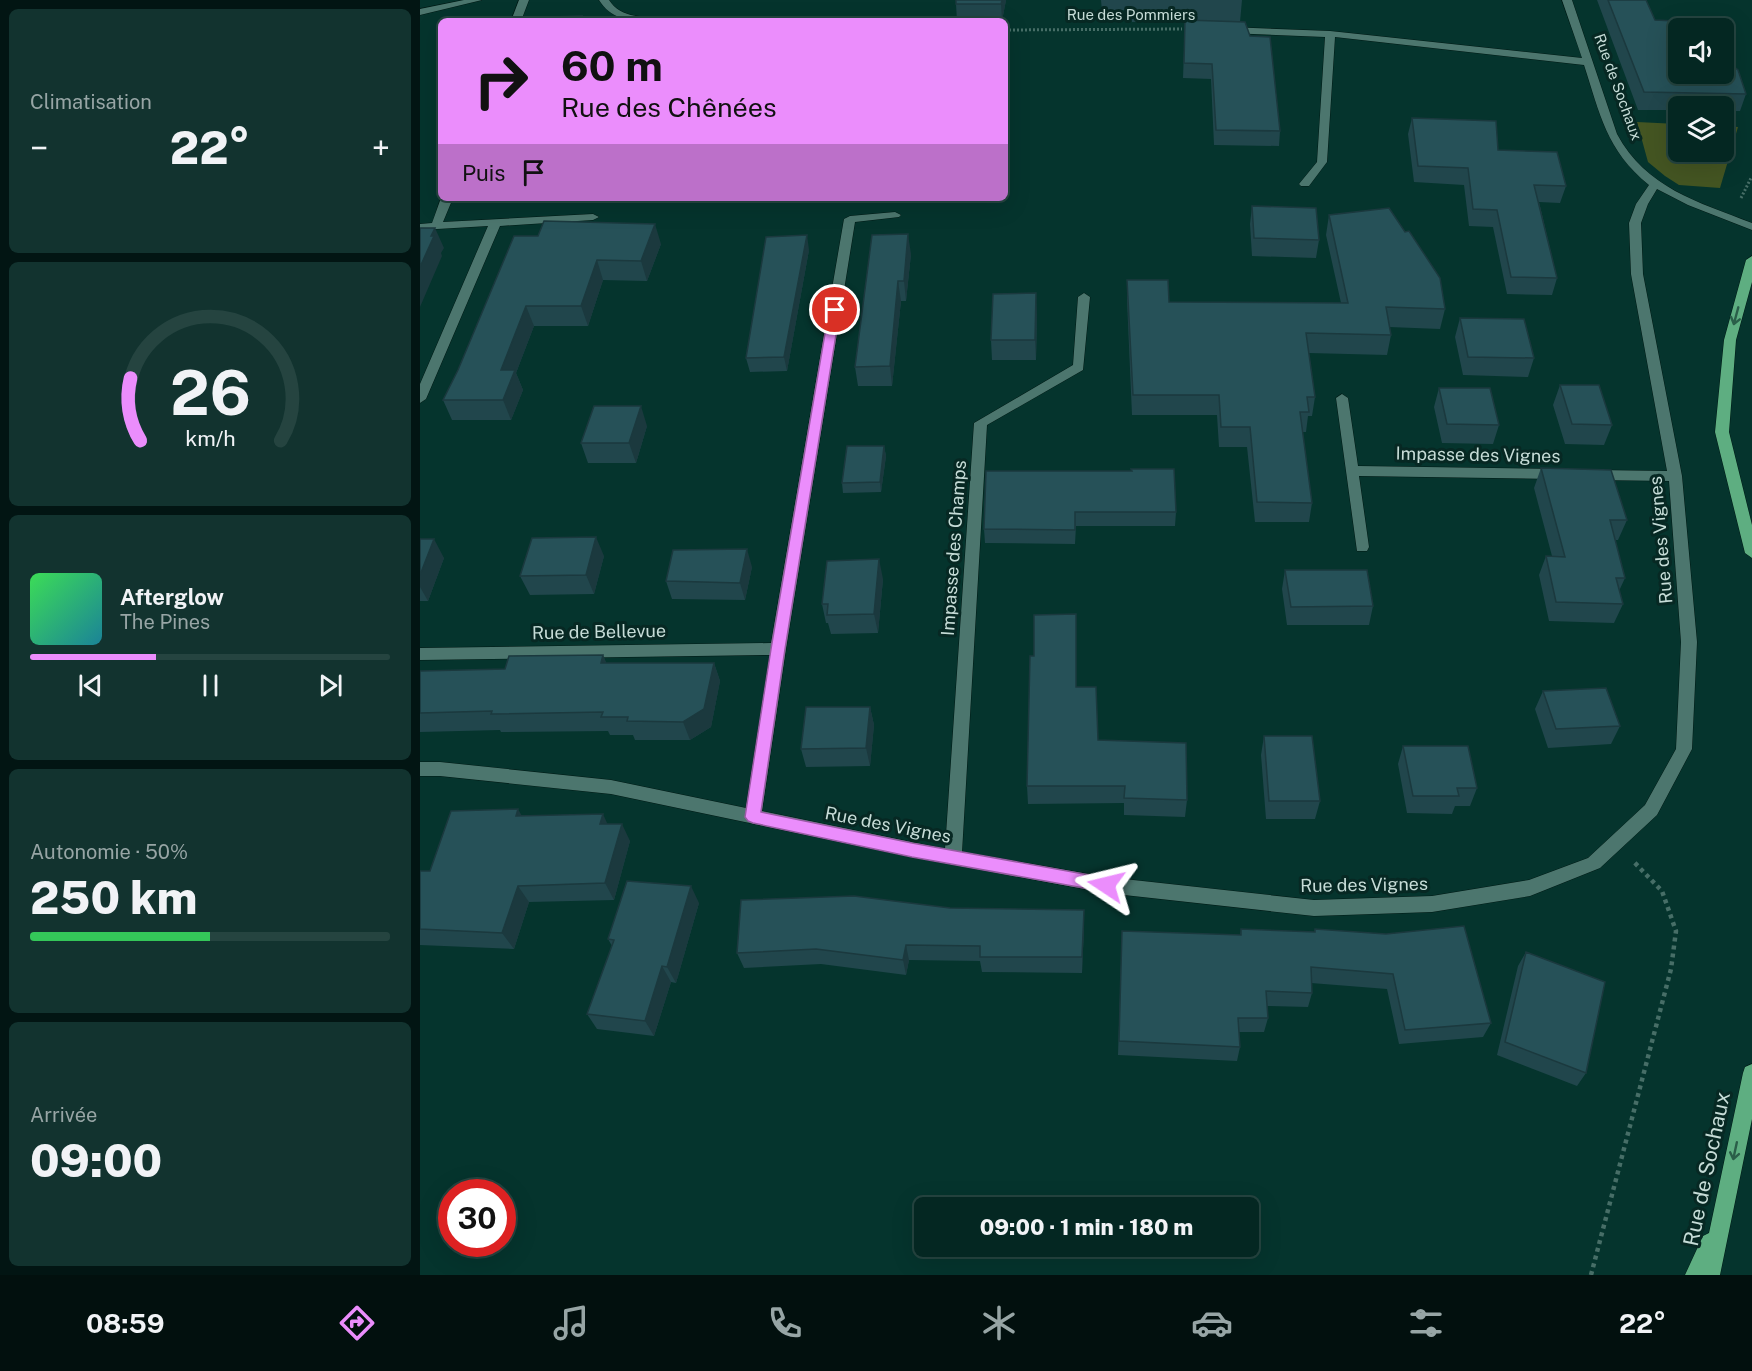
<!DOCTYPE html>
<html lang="fr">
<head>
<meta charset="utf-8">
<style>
  body { margin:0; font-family:"Public Sans",sans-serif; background:#12332f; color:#f1f3f6; height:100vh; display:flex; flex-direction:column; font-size:22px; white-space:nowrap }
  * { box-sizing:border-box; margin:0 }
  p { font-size:20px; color:#97a5a5 }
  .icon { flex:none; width:33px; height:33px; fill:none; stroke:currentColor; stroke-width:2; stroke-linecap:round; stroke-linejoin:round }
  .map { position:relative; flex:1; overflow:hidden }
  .panel { display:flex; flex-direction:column; gap:9px; padding:9px; background:#021513; width:420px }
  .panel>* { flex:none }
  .hud { position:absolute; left:18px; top:18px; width:570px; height:183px; border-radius:9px; box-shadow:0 6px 24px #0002,0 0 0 2px #254440; background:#eb8dfc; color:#111; overflow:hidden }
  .controls { position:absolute; left:1248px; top:18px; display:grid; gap:12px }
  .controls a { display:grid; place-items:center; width:66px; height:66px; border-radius:9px; background:#042722; box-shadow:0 6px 24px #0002,0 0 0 2px #254440; font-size:30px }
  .speed { position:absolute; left:18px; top:1179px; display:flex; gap:12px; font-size:30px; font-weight:700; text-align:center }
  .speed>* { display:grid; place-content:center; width:78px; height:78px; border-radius:50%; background:#042722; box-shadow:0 6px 24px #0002,0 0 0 2px #254440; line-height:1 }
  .speed .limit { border:9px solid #d22; background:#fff; color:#111 }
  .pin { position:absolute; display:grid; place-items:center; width:51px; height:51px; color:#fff; margin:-26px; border:3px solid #fff; border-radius:50%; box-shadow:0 2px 6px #0007 }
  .me { position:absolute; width:66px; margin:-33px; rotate:280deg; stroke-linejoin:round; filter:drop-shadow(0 0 4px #0008) }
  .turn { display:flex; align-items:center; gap:21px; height:126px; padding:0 24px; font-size:27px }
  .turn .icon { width:78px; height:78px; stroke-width:2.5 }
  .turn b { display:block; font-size:42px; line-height:51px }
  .then { display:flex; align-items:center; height:57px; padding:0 24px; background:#0003; gap:12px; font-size:22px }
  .big { font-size:45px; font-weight:800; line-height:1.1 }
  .panel .tile { flex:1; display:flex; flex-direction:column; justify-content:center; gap:9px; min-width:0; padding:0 21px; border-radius:9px; background:#12332f }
  .panel .dial { align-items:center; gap:0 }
  .dial svg { height:156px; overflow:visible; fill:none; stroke:#254440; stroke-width:7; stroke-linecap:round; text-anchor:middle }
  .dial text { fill:#f1f3f6; stroke:none }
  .song { display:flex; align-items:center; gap:18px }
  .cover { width:72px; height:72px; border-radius:9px; background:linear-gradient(135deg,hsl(130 70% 55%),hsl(190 70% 35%)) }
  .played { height:6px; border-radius:3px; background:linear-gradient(90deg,#eb8dfc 35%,#254440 35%) }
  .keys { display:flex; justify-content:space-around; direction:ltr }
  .heat { display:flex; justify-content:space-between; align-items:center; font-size:33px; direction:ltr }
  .charge { height:9px; border-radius:4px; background:linear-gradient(90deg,#34c759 50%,#254440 0) }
  .trip { position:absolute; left:494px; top:1197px; width:345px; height:60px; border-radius:9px; background:#042722; box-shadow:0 6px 24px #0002,0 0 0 2px #254440; font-weight:800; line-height:60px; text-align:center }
  .tabs { display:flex; height:96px; justify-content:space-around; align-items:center; background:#02100e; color:#97a5a5 }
  .tabs .icon { width:42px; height:42px }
  .tabs .selected { color:#eb8dfc }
  .tabs b { font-size:27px; color:#f1f3f6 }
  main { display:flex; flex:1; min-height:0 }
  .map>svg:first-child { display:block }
</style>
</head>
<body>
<main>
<section class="panel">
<div class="tile"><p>Climatisation</p>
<div class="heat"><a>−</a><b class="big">22°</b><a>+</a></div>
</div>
<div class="tile dial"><svg viewBox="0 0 100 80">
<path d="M14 69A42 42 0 1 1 86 69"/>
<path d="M14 69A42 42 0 0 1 9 37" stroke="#eb8dfc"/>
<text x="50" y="56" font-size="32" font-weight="700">26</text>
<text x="50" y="72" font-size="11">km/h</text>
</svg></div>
<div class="tile">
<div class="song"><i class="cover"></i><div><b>Afterglow</b><p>The Pines</p></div></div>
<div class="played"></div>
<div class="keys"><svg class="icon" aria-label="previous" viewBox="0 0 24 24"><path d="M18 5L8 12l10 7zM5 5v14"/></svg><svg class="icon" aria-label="pause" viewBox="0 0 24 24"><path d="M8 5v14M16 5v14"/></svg><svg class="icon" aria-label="next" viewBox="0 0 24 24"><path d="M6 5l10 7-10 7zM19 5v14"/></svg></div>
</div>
<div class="tile"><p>Autonomie · 50%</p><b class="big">250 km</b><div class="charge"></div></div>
<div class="tile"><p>Arrivée</p><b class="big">09:00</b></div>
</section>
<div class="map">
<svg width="1332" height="1275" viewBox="0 0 1332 1275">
  <rect width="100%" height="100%" fill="#05342d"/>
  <path fill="#452" d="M 1217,122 L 1258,124 L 1258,152 L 1304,152 L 1304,126 L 1318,127 L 1300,188 L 1259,185 L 1245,176 L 1228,162 Z"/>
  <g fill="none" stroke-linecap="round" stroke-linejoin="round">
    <defs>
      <path id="minor" d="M 99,0 L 109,0 L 101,21 L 91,21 Z
        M 179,0 L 189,0 C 201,19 226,17 246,18 L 251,21 C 224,21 195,26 179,0 Z
        M 1142,0 L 1152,0 L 1197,134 C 1226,188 1278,202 1332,223 L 1332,230 L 1268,205 L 1237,189 L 1228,204 L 1221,223 L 1223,274 L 1262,476 L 1277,642 L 1272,749 L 1237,815 L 1180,868 L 1110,896 L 1012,912 L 894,916 L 686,893 L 492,857 L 191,794 L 20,776 L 0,776 L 0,762 L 20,762 L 191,780 L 326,808 L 350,655 L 0,660 L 0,648 L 351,643 L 424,219 L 430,216 L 475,212 L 481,215 L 479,217 L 435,222 L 366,649 L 342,811 L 525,849 L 554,423 L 653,365 L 658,297 L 664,293 L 670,297 L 663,370 L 567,425 L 542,852 L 686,877 L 894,900 L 1012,896 L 1109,880 L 1168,858 L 1225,805 L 1256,749 L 1261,642 L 1249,481 L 1174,480 L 1167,475 L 1174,470 L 1247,471 L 1211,274 L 1209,223 L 1216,204 L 1229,185 C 1186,150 1180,114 1164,65 L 915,37 L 907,162 L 889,186 L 881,186 L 879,184 L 897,162 L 905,37 L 808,33 L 803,30 L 808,27 L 910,31 L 1162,58 Z
        M 21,198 L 33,198 L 23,222 L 173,214 L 179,217 L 173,220 L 80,226 L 6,399 L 0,403 L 0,384 L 68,226 L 0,230 L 0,224 L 12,223 Z
        M 922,394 L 928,398 L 938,466 L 1138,469 L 1145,474 L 1138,479 L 939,476 L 949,547 L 947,551 L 937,551 L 916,398 Z"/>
      <path id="tertiary" d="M 44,0 L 62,0 L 0,15 L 0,9 Z"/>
      <path id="primary" d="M 1332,256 L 1332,282 L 1316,340 L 1309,432 L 1332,525 L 1332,558 L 1325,553 L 1295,432 L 1304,340 L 1326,260 Z
        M 1332,1064 L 1332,1119 L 1300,1275 L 1265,1275 L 1283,1236 L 1289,1233 L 1323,1073 L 1325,1067 Z"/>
    </defs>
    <use href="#minor" stroke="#001a15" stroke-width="1"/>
    <use href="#tertiary" stroke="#001a15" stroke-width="1"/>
    <use href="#primary" stroke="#001a15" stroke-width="1"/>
    <path stroke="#476e67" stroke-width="3" stroke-dasharray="2 2" stroke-linecap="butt" d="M 585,30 L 762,29
      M 1321,198 L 1331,178"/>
    <path stroke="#476e67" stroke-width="4.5" stroke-dasharray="4 4" stroke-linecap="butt" d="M 1171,1275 L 1251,969 L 1256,931 L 1242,891 L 1214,862"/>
    <use href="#minor" fill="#4c766e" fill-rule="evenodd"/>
    <use href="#tertiary" fill="#4c766e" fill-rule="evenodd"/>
    <use href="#primary" fill="#5eae81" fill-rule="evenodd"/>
  </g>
  <path fill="#21464c" d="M 536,0 L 586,0 L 582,21 L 537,21 L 536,4 Z
    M 681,0 L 822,0 L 820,22 L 860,131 L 859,146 L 794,145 L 791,79 L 763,78 L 765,22 L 712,22 L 710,10 L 682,11 Z
    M 1177,0 L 1226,0 L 1258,74 L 1326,94 L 1320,111 L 1304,111 L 1304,106 L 1258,106 L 1258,110 L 1218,110 Z
    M 992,118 L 1078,150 L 1146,186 L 1140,203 L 1119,202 L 1137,278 L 1132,295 L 1087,294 L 1073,227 L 1049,226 L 1044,185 L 994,182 L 988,134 Z
    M 832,206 L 899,240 L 896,258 L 832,256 L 830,224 Z
    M 909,215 L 1025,309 L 1020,329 L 969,327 L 971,335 L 967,355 L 889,353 L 895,397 L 892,416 L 888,416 L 886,432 L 882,432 L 892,503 L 889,522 L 835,522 L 827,447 L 799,447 L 797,415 L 712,415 L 707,300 L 707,280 L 749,302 L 921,303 L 906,235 Z
    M 94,236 L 241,244 L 227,281 L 183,280 L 168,326 L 114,326 L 96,373 L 103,390 L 91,420 L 32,420 L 23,400 L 38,370 Z
    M 389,250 L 367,371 L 330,372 L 326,358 Z
    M 491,254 L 486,301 L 481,301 L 472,386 L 438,386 L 435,367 Z
    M 617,313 L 616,360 L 572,360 L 571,340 Z
    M 1040,318 L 1114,358 L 1108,377 L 1043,375 L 1035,337 Z
    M 1140,385 L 1192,425 L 1184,445 L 1145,444 L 1133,405 Z
    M 1019,388 L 1079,425 L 1073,444 L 1022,443 L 1014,407 Z
    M 227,426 L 216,463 L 168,463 L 161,443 Z
    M 464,446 L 466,456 L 461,492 L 423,493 L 422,483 Z
    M 1121,468 L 1207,520 L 1198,540 L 1195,540 L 1205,578 L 1199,591 L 1203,604 L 1194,623 L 1129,621 L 1119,575 L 1126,556 L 1132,556 L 1114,488 Z
    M 566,471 L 756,512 L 755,526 L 656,526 L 655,544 L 565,543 L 564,529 Z
    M 0,539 L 24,558 L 8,601 L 0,601 Z
    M 184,556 L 174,594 L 110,595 L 100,576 Z
    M 332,567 L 325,600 L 252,599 L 246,581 Z
    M 865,570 L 953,606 L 949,625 L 867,625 L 862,589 Z
    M 463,579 L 458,633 L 411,634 L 408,623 L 406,623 L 402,604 Z
    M 183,655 L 186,663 L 294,663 L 300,681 L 291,727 L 270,740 L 215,740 L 213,735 L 190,735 L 188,731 L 81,732 L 80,730 L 0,732 L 0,671 L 85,669 Z
    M 656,687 L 678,740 L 767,800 L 765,817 L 704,815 L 704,803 L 608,804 L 607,786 Z
    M 1123,691 L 1200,726 L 1191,744 L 1128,748 L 1115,709 Z
    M 450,707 L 454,725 L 450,766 L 386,767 L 381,749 Z
    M 844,736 L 900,801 L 895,819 L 846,819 L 841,755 Z
    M 983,746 L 1057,788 L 1050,806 L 1035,806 L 1032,814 L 987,813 L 978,764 Z
    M 101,815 L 187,824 L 210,841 L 194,900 L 109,902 L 94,949 L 0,945 L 0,871 L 10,871 Z
    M 279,903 L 256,983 L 251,982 L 234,1036 L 177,1029 L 167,1014 L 192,946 L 188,939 Z
    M 664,926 L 662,973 L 562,972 L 560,961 L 489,960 L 486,975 L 401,964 L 324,968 L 317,953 Z
    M 821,929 L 894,932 L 895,929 L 1071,1023 L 1063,1037 L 979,1044 L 967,989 L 891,983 L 892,993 L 888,1007 L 847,1006 L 848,1018 L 844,1032 L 819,1032 L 820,1047 L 817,1061 L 698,1055 L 702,931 L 820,935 Z
    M 1106,952 L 1166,1073 L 1157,1086 L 1077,1055 L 1098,966 Z"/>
  <path fill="#1b393e" d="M 582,0 L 586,0 L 582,21 L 581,4 Z
    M 235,224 L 241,244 L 227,281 L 221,261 Z
    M 15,228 L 24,248 L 21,253 L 22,256 L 0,307 L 0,267 L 11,236 Z
    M 488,234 L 491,254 L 486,301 L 484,281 Z
    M 387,235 L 389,250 L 367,371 L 364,357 Z
    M 177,260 L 183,280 L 168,326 L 161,306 Z
    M 478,281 L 481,301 L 472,386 L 470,366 Z
    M 616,293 L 617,313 L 616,360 L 615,340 Z
    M 106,306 L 114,326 L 96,373 L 103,390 L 91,420 L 83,400 L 81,370 Z
    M 221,406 L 227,426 L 216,463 L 209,443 Z
    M 464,446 L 466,456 L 461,492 L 460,482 Z
    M 176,537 L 184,556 L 174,594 L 166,575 Z
    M 14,539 L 24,558 L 8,601 L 0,587 L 0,575 Z
    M 327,549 L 332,567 L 325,600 L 320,583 Z
    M 459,559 L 463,579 L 458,633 L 454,614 Z
    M 183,655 L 191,674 L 181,663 Z
    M 294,663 L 300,681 L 291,727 L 270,740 L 263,722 Z
    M 450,707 L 454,725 L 450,766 L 446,748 Z
    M 98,809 L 108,827 L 96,816 Z
    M 183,814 L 191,832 L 180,824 Z
    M 202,824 L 210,841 L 194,900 L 185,883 Z
    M 98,886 L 109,902 L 94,949 L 82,933 Z
    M 271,886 L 279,903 L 256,983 L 247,967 Z
    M 664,910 L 664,926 L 662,973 L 662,957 Z
    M 486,945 L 489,960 L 486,975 L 483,960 Z
    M 242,966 L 251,982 L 234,1036 L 225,1021 Z"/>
  <path fill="#265158" stroke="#1b393e" stroke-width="1.5" d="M 536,0 L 582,0 L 581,4 L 536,4 Z
    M 1188,0 L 1226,0 L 1235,20 L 1255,21 L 1259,28 L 1258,74 L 1304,74 L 1304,59 L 1318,70 L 1326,94 L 1224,92 Z
    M 162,16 L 160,21 L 129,21 L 130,17 Z
    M 765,20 L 825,22 L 830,36 L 850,37 L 860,131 L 796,130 L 792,64 L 764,63 Z
    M 992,118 L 1076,121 L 1078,150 L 1137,152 L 1146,186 L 1114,185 L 1137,278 L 1091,277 L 1077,210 L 1053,209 L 1048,168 L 998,166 Z
    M 832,206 L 896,208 L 899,240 L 834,238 Z
    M 969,208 L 985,232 L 989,231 L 1020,278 L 1025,309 L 966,307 L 971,335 L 886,333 L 895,397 L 887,397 L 889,412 L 880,412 L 892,503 L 837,502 L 830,427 L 801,427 L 799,395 L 713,395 L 707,280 L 748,280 L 749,302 L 928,303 L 909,215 Z
    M 124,221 L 235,224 L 221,261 L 177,260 L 161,306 L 106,306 L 81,370 L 95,370 L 83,400 L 23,400 L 38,370 L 94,236 L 118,236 Z
    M 0,228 L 15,228 L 11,236 L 14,236 L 0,267 Z
    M 488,234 L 484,281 L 478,281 L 470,366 L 435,367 L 452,235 Z
    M 387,235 L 364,357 L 326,358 L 346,237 Z
    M 616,293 L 615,340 L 571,340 L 573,294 Z
    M 1040,318 L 1104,319 L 1114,358 L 1048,357 Z
    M 1140,385 L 1179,385 L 1192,425 L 1152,424 Z
    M 1019,388 L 1070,388 L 1079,425 L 1027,424 Z
    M 174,406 L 221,406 L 209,443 L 161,443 Z
    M 427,446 L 464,446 L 460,482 L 422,483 Z
    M 1121,468 L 1191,470 L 1207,520 L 1190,520 L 1205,578 L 1196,578 L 1203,604 L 1136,602 L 1126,556 L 1145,557 Z
    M 711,469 L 754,469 L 756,512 L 655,512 L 655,530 L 564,529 L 566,471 L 712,471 Z
    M 176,537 L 166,575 L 100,576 L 112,538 Z
    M 0,539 L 14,539 L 0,575 Z
    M 327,549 L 320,583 L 246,581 L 253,550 Z
    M 459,559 L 454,614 L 407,615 L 408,604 L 402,604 L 407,561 Z
    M 865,570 L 947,570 L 953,606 L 871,607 Z
    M 656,614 L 656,687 L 676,687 L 678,740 L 766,743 L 767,800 L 704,798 L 705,786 L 607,786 L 610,656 L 614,656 L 614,615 Z
    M 183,655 L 181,663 L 294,663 L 284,709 L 263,722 L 207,721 L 208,717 L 181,717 L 183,712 L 71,714 L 72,711 L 0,713 L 0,671 L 85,669 L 89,656 Z
    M 1186,688 L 1200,726 L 1136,729 L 1123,691 Z
    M 386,707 L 450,707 L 446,748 L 381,749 Z
    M 844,736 L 892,736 L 900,801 L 849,801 Z
    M 983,746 L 1048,746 L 1057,788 L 1037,788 L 1039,796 L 993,796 Z
    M 98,809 L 96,816 L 183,814 L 180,824 L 202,824 L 185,883 L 98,886 L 82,933 L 0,929 L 0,871 L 10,871 L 31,811 Z
    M 207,881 L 271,886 L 247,967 L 242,966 L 225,1021 L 167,1014 L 194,940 L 188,939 Z
    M 434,896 L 530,908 L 664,910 L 662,957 L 560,957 L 560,946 L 486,945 L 483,960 L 396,949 L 317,953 L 321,900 Z
    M 1044,926 L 1071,1023 L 985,1030 L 973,974 L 891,967 L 892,993 L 846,991 L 848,1018 L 818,1018 L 820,1047 L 699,1041 L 702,931 L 821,935 L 821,929 L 895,932 L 895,929 L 966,934 Z
    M 1106,952 L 1185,982 L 1166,1073 L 1085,1042 Z"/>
  <defs><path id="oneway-shaft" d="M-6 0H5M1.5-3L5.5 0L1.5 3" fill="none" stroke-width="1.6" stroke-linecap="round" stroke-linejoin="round" transform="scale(1.5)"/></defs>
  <g stroke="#2a5e49">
    <use href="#oneway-shaft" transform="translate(1316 316) rotate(105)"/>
    <use href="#oneway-shaft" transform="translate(1315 1151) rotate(102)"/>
  </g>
  <path fill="#eb8dfc" stroke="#995ca4" stroke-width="1.5" d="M 415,306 L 420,310 L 365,649 L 341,812 L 492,843 L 686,878 L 691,880 L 693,885 L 691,890 L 686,892 L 492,857 L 333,823 L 328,821 L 325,817 L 351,649 L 409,310 Z"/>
  <g text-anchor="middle" stroke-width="6" stroke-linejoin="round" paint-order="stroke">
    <g font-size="15" fill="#c6dcd7" stroke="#072823">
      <text x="711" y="20">Rue des Pommiers</text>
      <text transform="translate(1198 87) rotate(70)" y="5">Rue de Sochaux</text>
    </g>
    <g font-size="18" fill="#c6dcd7" stroke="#072823">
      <text transform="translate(1058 455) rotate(1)" y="6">Impasse des Vignes</text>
      <text transform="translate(1241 540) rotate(-95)" y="6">Rue des Vignes</text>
      <text transform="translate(534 548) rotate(-86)" y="6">Impasse des Champs</text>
      <text transform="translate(179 632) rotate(-1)" y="6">Rue de Bellevue</text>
      <text transform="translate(468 825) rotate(11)" y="6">Rue des Vignes</text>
      <text transform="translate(944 885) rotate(-1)" y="6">Rue des Vignes</text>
    </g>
    <g font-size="21" fill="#c6dcd7" stroke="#072823">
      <text transform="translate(1287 1169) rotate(-78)" y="7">Rue de Sochaux</text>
    </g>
  </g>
</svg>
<div class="controls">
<a><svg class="icon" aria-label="sound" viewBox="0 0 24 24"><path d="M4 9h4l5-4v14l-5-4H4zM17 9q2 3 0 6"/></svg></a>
<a><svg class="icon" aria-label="layers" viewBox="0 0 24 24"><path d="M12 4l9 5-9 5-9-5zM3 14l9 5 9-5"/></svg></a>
</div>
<div class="speed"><div class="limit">30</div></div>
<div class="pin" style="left:415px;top:310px;background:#d93025"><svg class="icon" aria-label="arrive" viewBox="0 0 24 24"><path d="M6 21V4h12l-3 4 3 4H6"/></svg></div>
<svg class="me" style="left:686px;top:885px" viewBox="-20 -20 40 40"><path d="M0-17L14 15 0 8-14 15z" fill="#eb8dfc" stroke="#fff" stroke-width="4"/></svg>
<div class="trip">09:00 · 1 min · 180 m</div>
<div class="hud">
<div class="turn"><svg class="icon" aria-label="right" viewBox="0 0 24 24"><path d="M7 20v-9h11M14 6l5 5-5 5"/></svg><div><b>60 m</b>Rue des Chênées</div></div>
<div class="then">Puis<svg class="icon" aria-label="arrive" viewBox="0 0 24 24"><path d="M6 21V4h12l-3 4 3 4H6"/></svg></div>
</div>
</div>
</main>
<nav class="tabs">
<b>08:59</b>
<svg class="icon selected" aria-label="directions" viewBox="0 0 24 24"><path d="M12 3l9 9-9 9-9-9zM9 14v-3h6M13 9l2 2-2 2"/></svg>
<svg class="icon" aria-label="music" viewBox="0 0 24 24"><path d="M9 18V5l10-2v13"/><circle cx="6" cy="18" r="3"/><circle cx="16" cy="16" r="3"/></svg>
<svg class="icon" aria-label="phone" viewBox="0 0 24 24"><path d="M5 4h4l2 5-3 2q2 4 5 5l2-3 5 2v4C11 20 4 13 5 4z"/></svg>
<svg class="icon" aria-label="climate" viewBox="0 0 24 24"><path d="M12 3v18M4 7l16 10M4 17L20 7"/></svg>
<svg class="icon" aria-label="car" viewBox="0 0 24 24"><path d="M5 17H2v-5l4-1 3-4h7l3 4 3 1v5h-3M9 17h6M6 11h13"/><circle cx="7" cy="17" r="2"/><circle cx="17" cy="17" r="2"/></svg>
<svg class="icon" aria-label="filters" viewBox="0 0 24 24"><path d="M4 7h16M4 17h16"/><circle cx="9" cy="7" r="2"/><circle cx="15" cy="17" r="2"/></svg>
<b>22°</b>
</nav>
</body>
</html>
